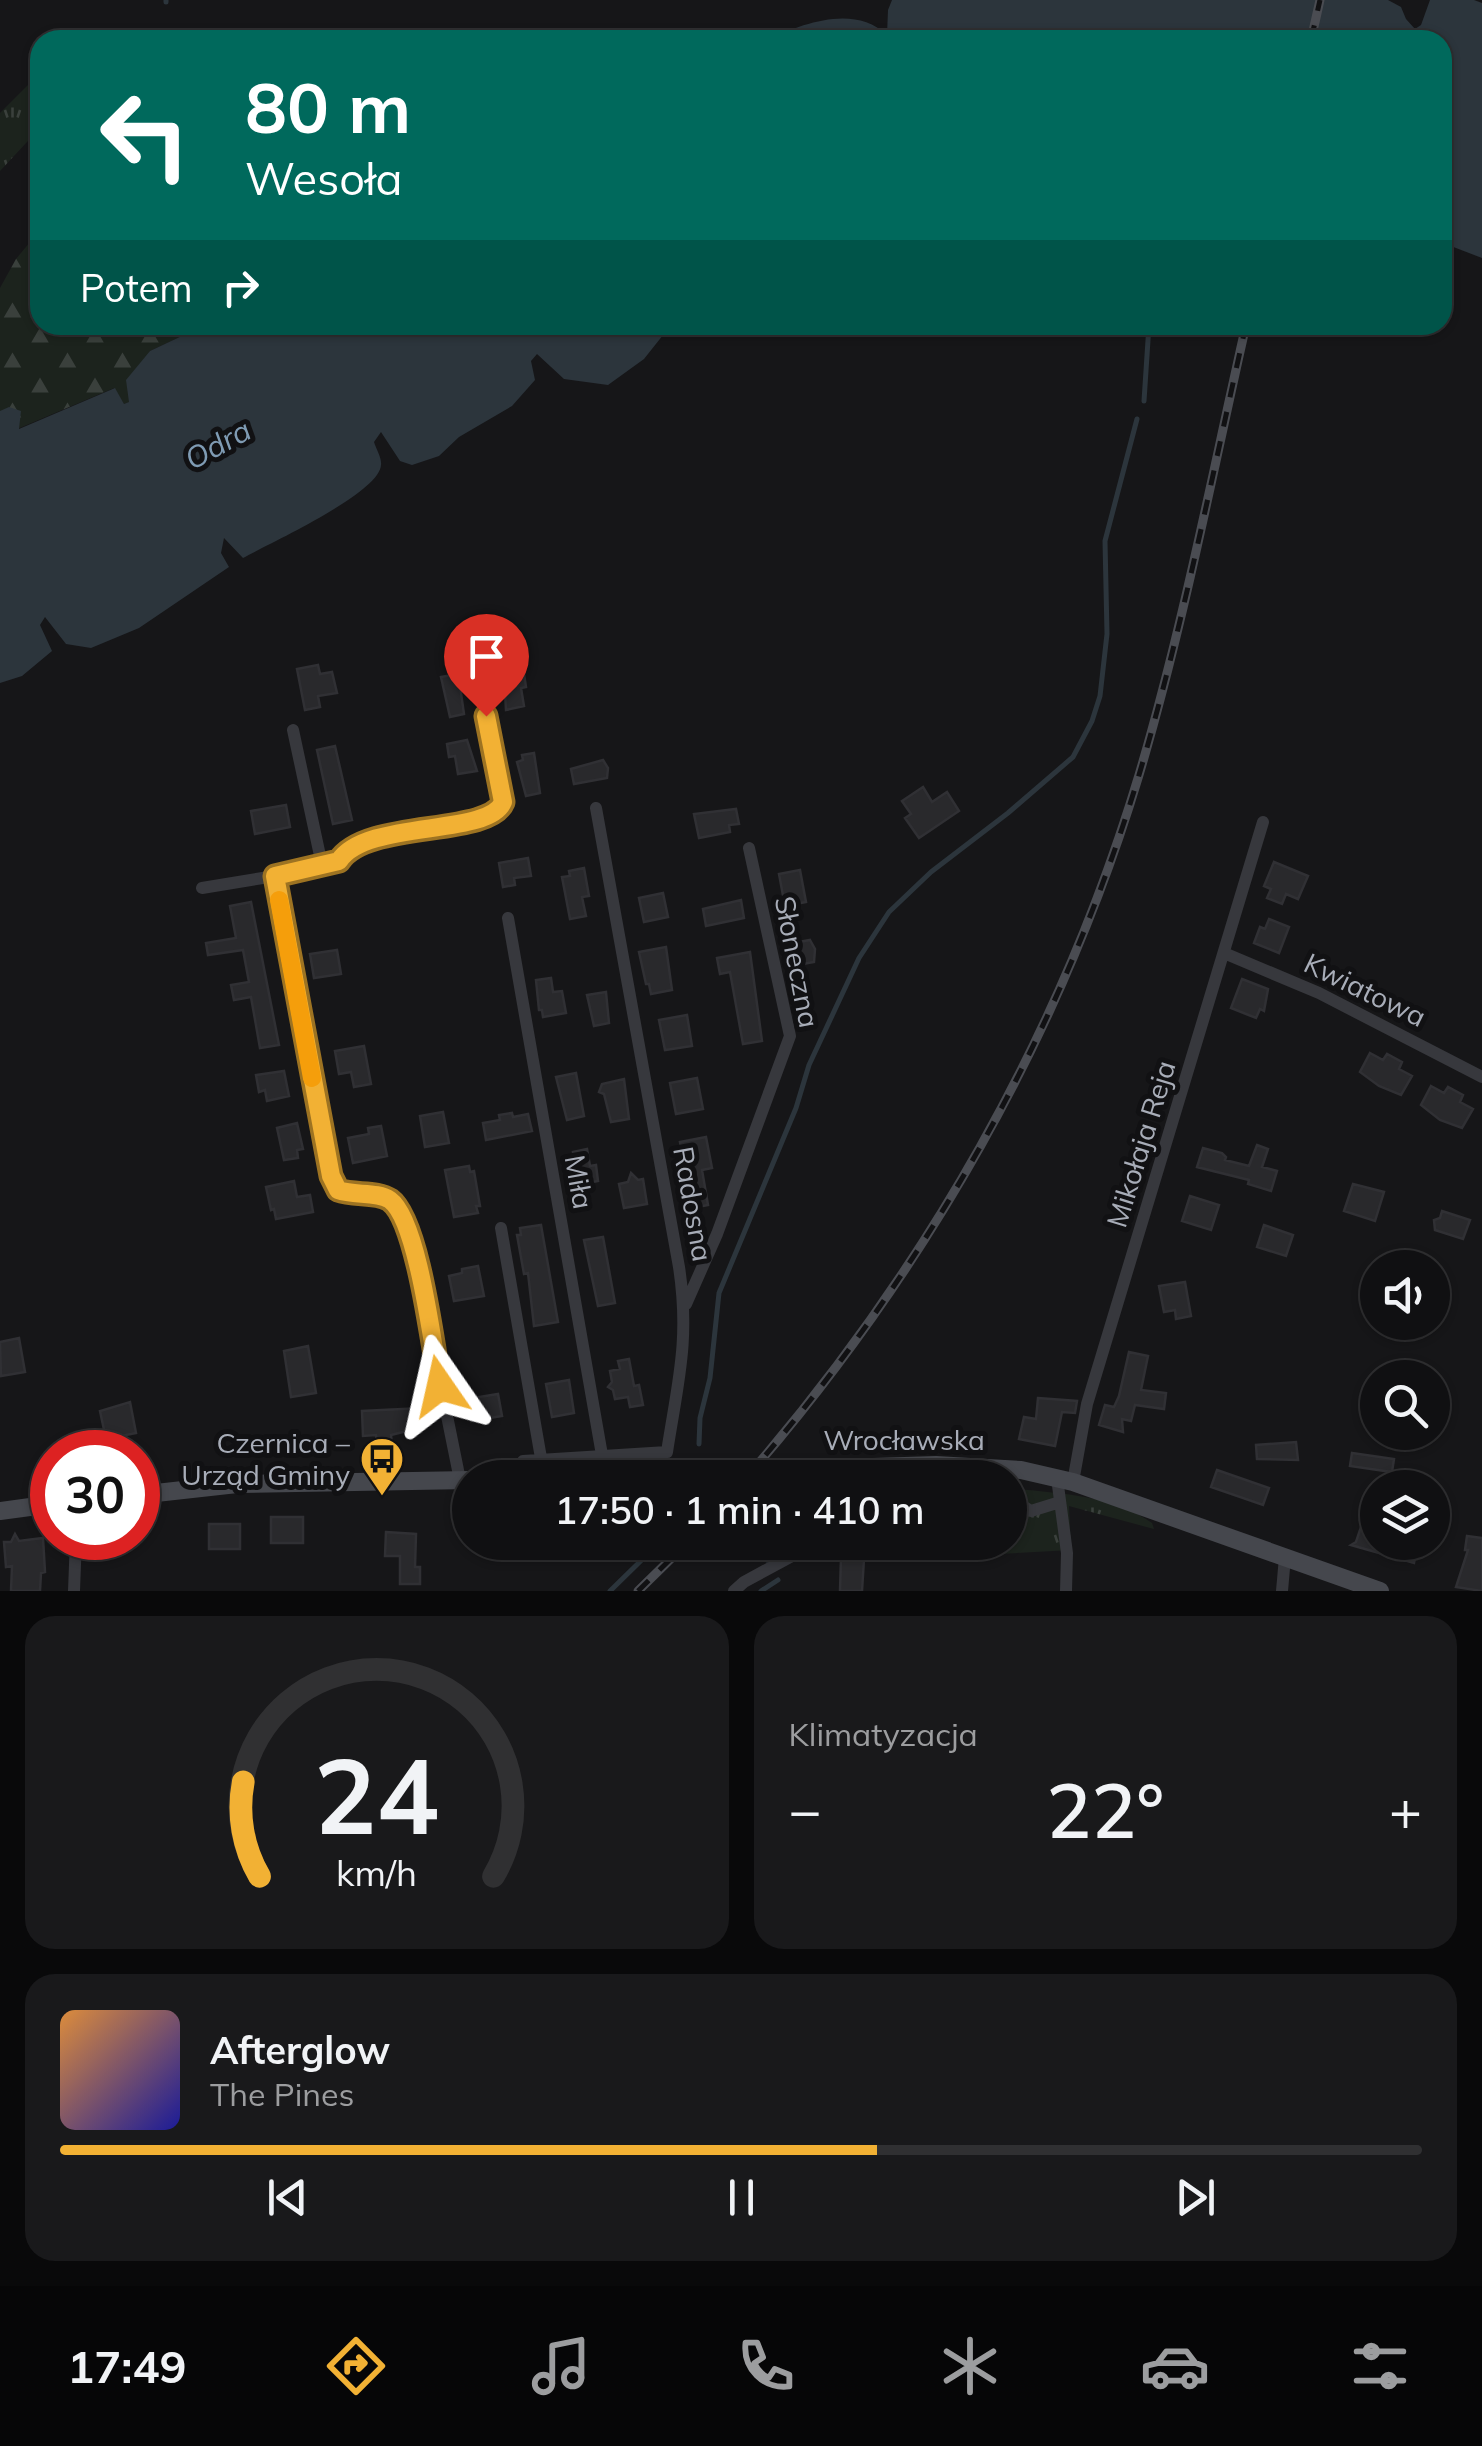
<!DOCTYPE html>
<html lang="pl">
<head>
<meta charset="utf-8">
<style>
  body { margin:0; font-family:Mulish,sans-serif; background:#19191b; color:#f1f3f6; height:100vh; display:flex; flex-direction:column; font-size:38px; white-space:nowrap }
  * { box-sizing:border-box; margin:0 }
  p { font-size:32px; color:#9c9d9f }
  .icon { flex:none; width:55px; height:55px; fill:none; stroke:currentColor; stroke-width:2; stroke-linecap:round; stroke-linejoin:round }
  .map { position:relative; height:1591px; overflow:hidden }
  .drawer { display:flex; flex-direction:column; gap:25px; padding:25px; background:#09090a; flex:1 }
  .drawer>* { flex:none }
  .top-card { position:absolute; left:30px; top:30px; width:1422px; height:305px; border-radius:30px; box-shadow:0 2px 8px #0004,0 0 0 2px #303032; background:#00695c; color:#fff; overflow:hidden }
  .tools { position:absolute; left:1360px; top:1250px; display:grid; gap:20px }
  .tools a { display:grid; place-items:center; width:90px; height:90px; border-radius:50%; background:#101012; box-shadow:0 2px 8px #0004,0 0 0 2px #303032; font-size:50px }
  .speed { position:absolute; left:30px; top:1430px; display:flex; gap:20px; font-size:50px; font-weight:700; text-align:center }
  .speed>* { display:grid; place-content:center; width:130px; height:130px; border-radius:50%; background:#101012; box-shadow:0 2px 8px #0004,0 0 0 2px #303032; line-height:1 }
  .speed .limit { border:15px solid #d22; background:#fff; color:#111 }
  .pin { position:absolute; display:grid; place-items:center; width:85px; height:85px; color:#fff; margin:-102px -42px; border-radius:50% 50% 50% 0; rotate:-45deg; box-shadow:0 0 10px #0007 }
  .pin .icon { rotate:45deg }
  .me { position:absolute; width:110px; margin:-55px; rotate:349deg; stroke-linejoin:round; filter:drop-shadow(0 0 8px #0008) }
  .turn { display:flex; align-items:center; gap:35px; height:210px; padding:0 50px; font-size:45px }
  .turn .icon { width:130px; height:130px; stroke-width:2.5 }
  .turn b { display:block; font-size:70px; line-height:85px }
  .then { display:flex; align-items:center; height:95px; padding:0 50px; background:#0003; gap:20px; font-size:38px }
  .big { font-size:75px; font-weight:600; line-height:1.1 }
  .drawer .tile { flex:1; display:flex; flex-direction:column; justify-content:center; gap:15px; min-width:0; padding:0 35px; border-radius:30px; background:#19191b }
  .drawer .dial { align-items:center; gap:0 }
  .dial svg { height:260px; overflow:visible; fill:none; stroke:#303032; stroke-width:7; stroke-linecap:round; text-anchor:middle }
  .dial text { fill:#f1f3f6; stroke:none }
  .song { display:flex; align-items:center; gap:30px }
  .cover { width:120px; height:120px; border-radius:15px; background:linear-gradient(135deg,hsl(30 70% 55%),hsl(240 70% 35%)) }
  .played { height:10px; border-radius:5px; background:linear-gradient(90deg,#f2b134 60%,#303032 60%) }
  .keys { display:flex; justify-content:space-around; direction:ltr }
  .heat { display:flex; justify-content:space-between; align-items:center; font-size:55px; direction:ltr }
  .drawer .tiles { flex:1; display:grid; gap:25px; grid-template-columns:1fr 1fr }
  .tile:last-child { grid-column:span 2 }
  .trip { position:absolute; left:452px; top:1460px; width:575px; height:100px; border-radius:50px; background:#101012; box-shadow:0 2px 8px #0004,0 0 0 2px #303032; font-weight:600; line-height:100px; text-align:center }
  .tab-bar { display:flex; height:160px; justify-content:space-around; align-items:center; background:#060607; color:#9c9d9f }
  .tab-bar .icon { width:70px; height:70px }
  .tab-bar .selected { color:#f2b134 }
  .tab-bar b { font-size:45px; color:#f1f3f6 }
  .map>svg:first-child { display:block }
</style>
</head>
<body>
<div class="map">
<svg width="1482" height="1591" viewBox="0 0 1482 1591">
  <defs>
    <pattern id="grass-tufts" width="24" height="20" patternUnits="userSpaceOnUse" patternTransform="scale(2.5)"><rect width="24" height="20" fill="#1c231d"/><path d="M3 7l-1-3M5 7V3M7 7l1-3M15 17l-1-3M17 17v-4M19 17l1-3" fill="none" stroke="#3a403c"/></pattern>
    <pattern id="forest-firs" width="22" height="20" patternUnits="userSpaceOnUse" patternTransform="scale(2.5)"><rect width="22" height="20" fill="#1c231d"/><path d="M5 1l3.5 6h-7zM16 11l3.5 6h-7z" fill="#3a403c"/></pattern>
  </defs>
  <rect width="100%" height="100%" fill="#161618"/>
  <path fill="url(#grass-tufts)" d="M 40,73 L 40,128 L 0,171 L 0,113 Z
    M 1010,1488 C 1058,1494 1112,1494 1152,1523 L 1154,1529 L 1069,1506 L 1071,1550 L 981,1555 L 974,1543 L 1010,1542 Z"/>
  <path fill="url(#forest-firs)" d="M 40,230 L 40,325 L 205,325 L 150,351 L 130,402 L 124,404 L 114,388 L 17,429 L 0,411 L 0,288 L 16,259 Z"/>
  <path fill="#2c353c" d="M 892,0 L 1388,0 L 1401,7 L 1406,19 L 1415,29 L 1421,25 L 1430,0 L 1474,0 L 1482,3 L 1482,258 L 1443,243 L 1442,40 L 767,40 C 803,23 855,4 887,35 L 888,10 Z
    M 205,325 L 671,325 L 644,359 L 608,385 L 564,379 L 537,354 L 531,361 L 535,380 L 512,406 L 459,437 L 439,456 L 412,465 L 400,461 L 381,432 L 374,442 C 376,449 382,458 381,465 C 380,493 268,544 243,558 L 224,538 L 221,553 L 229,567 L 139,628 L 91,648 L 66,644 L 45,617 L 40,625 L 52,651 L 22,676 L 0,683 L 0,411 L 9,407 L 21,411 L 19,429 L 115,388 L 124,404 L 129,402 L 126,380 L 150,351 Z"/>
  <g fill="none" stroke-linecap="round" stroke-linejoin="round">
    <path stroke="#2c353c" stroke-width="5" d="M 166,2 L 166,0
      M 1144,401 L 1149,325
      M 699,1444 L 700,1418 L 710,1378 L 719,1293 L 796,1108 L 809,1065 L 859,958 L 889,912 L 931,872 L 1008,813 L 1073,757 L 1092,721 L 1100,696 L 1107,634 L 1105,541 L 1137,419
      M 748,1542 L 767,1560
      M 610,1591 L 660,1542
      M 761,1591 L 778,1580"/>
  </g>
  <path fill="#29292c" stroke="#303034" stroke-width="2.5" d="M 318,665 L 320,674 L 332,672 L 337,693 L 318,696 L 320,707 L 305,710 L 297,669 Z
    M 524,674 L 526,687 L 521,688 L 524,706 L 506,710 L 504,678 Z
    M 452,675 L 453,680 L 459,679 L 464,714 L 450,717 L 441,677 Z
    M 467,740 L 477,771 L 458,774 L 455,756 L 449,757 L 447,744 Z
    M 335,746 L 352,820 L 333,824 L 317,750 Z
    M 534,753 L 540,793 L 526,796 L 517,762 L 523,760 L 522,755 Z
    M 603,760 L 608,768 L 607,778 L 574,784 L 571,769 Z
    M 923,787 L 932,802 L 947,792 L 959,811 L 919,838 L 905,818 L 911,814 L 902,801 Z
    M 286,805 L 290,827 L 255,834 L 251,811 Z
    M 736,809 L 739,824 L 729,825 L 730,832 L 699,838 L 694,814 Z
    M 528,858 L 531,876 L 514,878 L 515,885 L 503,887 L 499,863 Z
    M 1274,862 L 1308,876 L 1298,899 L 1286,894 L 1282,904 L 1267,898 L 1271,889 L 1264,886 Z
    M 584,868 L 589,896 L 582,897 L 586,916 L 570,919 L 562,877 L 570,876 L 569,871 Z
    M 800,870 L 806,902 L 785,906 L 779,874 Z
    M 663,893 L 668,917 L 644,922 L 639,898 Z
    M 741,900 L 744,918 L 706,926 L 703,909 Z
    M 251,902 L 279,1045 L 260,1048 L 251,997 L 234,1000 L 231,985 L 249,982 L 243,950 L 208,955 L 206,943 L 236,938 L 230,906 Z
    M 1269,919 L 1289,927 L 1279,953 L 1254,943 L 1260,927 L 1265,929 Z
    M 810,940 L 815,949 L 814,962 L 792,966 L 788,944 Z
    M 666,947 L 672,990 L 651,994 L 649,984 L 646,984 L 639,952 Z
    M 337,950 L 341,974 L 314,978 L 310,954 Z
    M 750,952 L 762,1041 L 743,1044 L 730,972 L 720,974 L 717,958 Z
    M 551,978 L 553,992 L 562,991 L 566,1013 L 543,1017 L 542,1010 L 539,1010 L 536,980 Z
    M 1242,979 L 1268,989 L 1264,1011 L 1260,1009 L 1256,1018 L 1231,1008 Z
    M 606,992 L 609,1023 L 594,1026 L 587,995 Z
    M 687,1015 L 692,1046 L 665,1050 L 659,1020 Z
    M 364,1046 L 371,1084 L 354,1087 L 351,1072 L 339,1074 L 335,1051 Z
    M 1370,1053 L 1383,1060 L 1387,1054 L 1402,1062 L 1399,1069 L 1412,1076 L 1401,1095 L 1379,1086 L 1360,1072 Z
    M 284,1071 L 289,1096 L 267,1101 L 265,1090 L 259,1092 L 256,1075 Z
    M 576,1073 L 584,1116 L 567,1120 L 556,1077 Z
    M 697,1078 L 703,1109 L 676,1114 L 670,1083 Z
    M 624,1079 L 629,1119 L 611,1122 L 604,1094 L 599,1092 L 602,1084 Z
    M 1431,1086 L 1444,1093 L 1448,1087 L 1463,1095 L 1460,1102 L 1473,1109 L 1462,1128 L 1440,1120 L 1421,1105 Z
    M 443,1112 L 449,1143 L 425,1147 L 420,1116 Z
    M 512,1113 L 513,1117 L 528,1114 L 532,1131 L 486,1140 L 483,1123 L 500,1120 L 499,1115 Z
    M 297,1123 L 303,1149 L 297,1150 L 298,1158 L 284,1160 L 277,1128 Z
    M 381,1126 L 387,1156 L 353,1163 L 348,1138 L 369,1134 L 368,1128 Z
    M 706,1137 L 712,1168 L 702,1170 L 708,1205 L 692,1208 L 680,1142 Z
    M 1257,1145 L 1268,1149 L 1262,1167 L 1277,1171 L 1271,1191 L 1248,1184 L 1249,1180 L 1197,1167 L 1203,1148 L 1222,1153 L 1226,1157 L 1225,1160 L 1249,1166 Z
    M 587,1149 L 590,1166 L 596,1165 L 598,1181 L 587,1183 L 585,1188 L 575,1185 L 570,1160 L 574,1160 L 573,1152 Z
    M 469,1166 L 470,1172 L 474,1171 L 480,1206 L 476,1206 L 478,1213 L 454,1217 L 445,1170 Z
    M 631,1173 L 638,1180 L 643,1179 L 647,1204 L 624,1208 L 619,1184 L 628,1182 Z
    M 294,1181 L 297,1197 L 310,1195 L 313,1212 L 276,1219 L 274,1209 L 271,1210 L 266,1187 Z
    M 1353,1184 L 1384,1192 L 1375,1221 L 1344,1211 Z
    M 1190,1196 L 1219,1205 L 1211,1230 L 1182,1221 Z
    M 1442,1211 L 1470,1220 L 1463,1239 L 1435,1230 L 1434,1220 L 1440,1218 Z
    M 541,1225 L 558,1322 L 534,1326 L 528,1273 L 524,1274 L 517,1235 L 521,1235 L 520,1228 Z
    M 1264,1225 L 1293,1235 L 1286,1256 L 1257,1247 Z
    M 603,1237 L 615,1303 L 598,1306 L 584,1240 Z
    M 478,1266 L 484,1296 L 454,1301 L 449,1276 L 462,1273 L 462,1269 Z
    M 1185,1282 L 1191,1316 L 1176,1319 L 1175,1310 L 1164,1312 L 1159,1286 Z
    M 19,1338 L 25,1372 L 1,1376 L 0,1342 Z
    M 308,1346 L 316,1393 L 291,1397 L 284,1351 Z
    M 1129,1352 L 1148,1356 L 1141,1390 L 1166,1393 L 1164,1409 L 1135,1405 L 1131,1421 L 1122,1419 L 1123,1432 L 1099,1425 L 1105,1405 L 1114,1407 L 1119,1396 Z
    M 629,1359 L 634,1386 L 639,1385 L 643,1405 L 630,1407 L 628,1397 L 615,1399 L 613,1390 L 608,1387 L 612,1382 L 610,1371 L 620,1369 L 618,1361 Z
    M 569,1380 L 574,1413 L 552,1417 L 546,1384 Z
    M 498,1394 L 502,1416 L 471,1421 L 467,1399 Z
    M 1038,1398 L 1077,1401 L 1075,1413 L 1062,1412 L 1055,1446 L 1019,1439 L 1024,1417 L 1036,1419 Z
    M 130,1402 L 136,1433 L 106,1439 L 100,1411 Z
    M 422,1408 L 423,1427 L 391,1435 L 392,1445 L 377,1446 L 376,1435 L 363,1436 L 362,1411 Z
    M 1296,1442 L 1298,1460 L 1257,1459 L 1256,1445 Z
    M 1352,1453 L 1394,1459 L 1392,1472 L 1350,1466 Z
    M 1217,1470 L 1269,1488 L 1263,1505 L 1211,1487 Z
    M 271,1517 L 303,1517 L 303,1543 L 271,1543 Z
    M 1363,1521 L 1378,1525 L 1378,1542 L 1418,1542 L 1414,1563 L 1351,1545 L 1356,1542 Z
    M 209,1524 L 240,1524 L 240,1549 L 209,1549 Z
    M 386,1532 L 416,1534 L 415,1567 L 420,1567 L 420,1584 L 400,1584 L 400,1556 L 385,1556 Z
    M 15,1534 L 19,1541 L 43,1538 L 45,1572 L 41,1573 L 40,1591 L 11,1591 L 12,1566 L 6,1567 L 4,1542 L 11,1542 Z
    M 1467,1536 L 1482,1538 L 1482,1591 L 1456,1587 L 1468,1550 L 1465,1550 Z
    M 841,1557 L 864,1559 L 862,1591 L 840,1591 Z"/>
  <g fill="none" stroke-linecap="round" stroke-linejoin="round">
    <path stroke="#37383d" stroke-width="12" d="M 293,730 L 322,865
      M 275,876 L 339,861 C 366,819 490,837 503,802 L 486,716
      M 202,888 L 275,876 L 331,1176 L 338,1189 C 373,1203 390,1185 409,1228 L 460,1480
      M 508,918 L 602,1455
      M 1224,953 L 1319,993 L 1482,1077
      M 501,1228 L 541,1458
      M 686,1304 L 717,1234 L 790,1036 L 749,848
      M 524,1478 L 523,1461 L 667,1452 C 678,1381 690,1340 679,1267 L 596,808
      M 1057,1478 L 1067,1553 L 1066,1591
      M 1073,1482 L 1087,1404 L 1263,822
      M 1010,1498 L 1031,1511 L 1060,1502
      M 74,1591 L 76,1538
      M 734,1591 L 744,1582 L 818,1542
      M 1282,1591 L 1285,1557"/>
    <path stroke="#45474d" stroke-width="18" d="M 529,1478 L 936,1465 L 1021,1470 L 1073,1482 L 1380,1591
      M 138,1495 L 237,1484 L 470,1480
      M 0,1511 L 52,1504"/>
    <defs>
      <path id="rail" d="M 1311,40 L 1320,0
        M 746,1478 C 924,1273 1061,1035 1139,775 C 1183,627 1212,475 1246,325
        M 638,1591 L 688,1542"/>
    </defs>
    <use href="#rail" stroke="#4a4c52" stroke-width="9"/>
    <use href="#rail" stroke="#111113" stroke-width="5" stroke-dasharray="15" stroke-linecap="butt"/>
  </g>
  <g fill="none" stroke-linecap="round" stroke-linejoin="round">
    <defs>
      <path id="route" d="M 440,1386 C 433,1348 418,1220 390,1200 C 377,1191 354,1196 338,1190 L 331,1176 L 275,876 L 339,861 C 366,819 489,837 503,802 L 486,716"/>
    </defs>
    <use href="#route" stroke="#9d7322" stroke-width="25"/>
    <use href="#route" stroke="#f2b134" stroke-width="18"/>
    <path stroke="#f59e0b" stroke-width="18" d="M 279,900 L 312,1078"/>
  </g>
  <defs>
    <symbol id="bus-pin" viewBox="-11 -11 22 30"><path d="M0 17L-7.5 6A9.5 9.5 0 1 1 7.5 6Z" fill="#f2b134" stroke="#111113"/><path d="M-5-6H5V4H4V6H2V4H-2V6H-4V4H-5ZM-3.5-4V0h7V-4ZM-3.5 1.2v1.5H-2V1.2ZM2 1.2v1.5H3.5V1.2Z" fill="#111"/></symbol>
  </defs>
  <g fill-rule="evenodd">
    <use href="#bus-pin" x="357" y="1434" width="50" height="68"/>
  </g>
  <g text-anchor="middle" stroke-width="10" stroke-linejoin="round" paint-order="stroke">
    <g font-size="28" fill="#a8adb8" stroke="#111113">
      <text transform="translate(797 962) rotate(79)" y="10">Słoneczna</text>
      <text transform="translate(1365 990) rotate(26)" y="10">Kwiatowa</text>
      <text transform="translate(1141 1144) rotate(-73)" y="10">Mikołaja Reja</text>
      <text transform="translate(579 1182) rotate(80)" y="10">Miła</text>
      <text transform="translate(693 1204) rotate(80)" y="10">Radosna</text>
      <text x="904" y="1450">Wrocławska</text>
    </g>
    <g font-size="28" fill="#a8adb8" stroke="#111113" text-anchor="end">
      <text x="350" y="1453">Czernica –<tspan x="350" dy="32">Urząd Gminy</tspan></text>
    </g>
    <g font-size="30" font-style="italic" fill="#7f9bb3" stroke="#111113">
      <text transform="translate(218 445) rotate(-29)" y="10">Odra</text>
    </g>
  </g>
</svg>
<div class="tools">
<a><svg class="icon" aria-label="sound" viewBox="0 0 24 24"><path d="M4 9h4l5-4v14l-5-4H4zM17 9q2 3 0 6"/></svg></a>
<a><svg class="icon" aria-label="search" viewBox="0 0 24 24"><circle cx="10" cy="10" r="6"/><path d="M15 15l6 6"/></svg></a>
<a><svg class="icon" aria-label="layers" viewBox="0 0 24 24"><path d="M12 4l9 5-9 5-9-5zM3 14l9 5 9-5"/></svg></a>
</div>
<div class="speed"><div class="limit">30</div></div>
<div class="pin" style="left:486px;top:716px;background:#d93025"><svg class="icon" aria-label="arrive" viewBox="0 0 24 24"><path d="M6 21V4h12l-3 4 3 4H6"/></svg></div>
<svg class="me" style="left:440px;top:1386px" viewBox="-20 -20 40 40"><path d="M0-17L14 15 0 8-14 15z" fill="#f2b134" stroke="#fff" stroke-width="4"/></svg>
<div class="trip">17:50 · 1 min · 410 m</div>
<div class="top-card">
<div class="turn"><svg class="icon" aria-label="left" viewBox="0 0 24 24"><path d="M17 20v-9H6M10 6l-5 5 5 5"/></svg><div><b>80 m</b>Wesoła</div></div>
<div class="then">Potem<svg class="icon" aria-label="right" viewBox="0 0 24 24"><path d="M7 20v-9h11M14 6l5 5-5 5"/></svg></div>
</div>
</div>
<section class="drawer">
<div class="tiles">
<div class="tile dial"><svg viewBox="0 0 100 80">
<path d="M14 69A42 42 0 1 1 86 69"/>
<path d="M14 69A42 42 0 0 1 9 40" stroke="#f2b134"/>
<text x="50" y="56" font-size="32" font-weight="700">24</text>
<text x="50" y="72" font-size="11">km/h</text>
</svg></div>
<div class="tile"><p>Klimatyzacja</p>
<div class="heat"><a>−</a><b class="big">22°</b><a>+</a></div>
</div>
<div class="tile">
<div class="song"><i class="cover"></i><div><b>Afterglow</b><p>The Pines</p></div></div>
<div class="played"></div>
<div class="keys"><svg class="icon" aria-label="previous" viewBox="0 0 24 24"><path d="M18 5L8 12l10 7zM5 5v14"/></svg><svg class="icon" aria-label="pause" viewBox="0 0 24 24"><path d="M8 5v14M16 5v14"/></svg><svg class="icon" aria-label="next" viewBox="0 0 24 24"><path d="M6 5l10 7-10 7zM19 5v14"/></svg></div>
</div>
</div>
</section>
<nav class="tab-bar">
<b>17:49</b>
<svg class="icon selected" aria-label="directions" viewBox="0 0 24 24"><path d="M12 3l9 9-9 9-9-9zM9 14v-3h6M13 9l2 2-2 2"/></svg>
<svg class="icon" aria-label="music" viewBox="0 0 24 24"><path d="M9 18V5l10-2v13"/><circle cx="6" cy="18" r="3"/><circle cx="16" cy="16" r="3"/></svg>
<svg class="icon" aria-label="phone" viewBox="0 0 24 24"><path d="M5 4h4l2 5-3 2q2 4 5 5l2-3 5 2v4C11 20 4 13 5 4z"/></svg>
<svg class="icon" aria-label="climate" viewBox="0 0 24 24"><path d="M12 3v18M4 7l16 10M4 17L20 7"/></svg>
<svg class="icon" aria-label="car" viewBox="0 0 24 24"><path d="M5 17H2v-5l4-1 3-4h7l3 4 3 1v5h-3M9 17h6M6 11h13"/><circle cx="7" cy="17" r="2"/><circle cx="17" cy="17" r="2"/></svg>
<svg class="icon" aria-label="filters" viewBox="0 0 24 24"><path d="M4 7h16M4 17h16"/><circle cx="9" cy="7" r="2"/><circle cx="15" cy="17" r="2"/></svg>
</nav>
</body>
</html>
